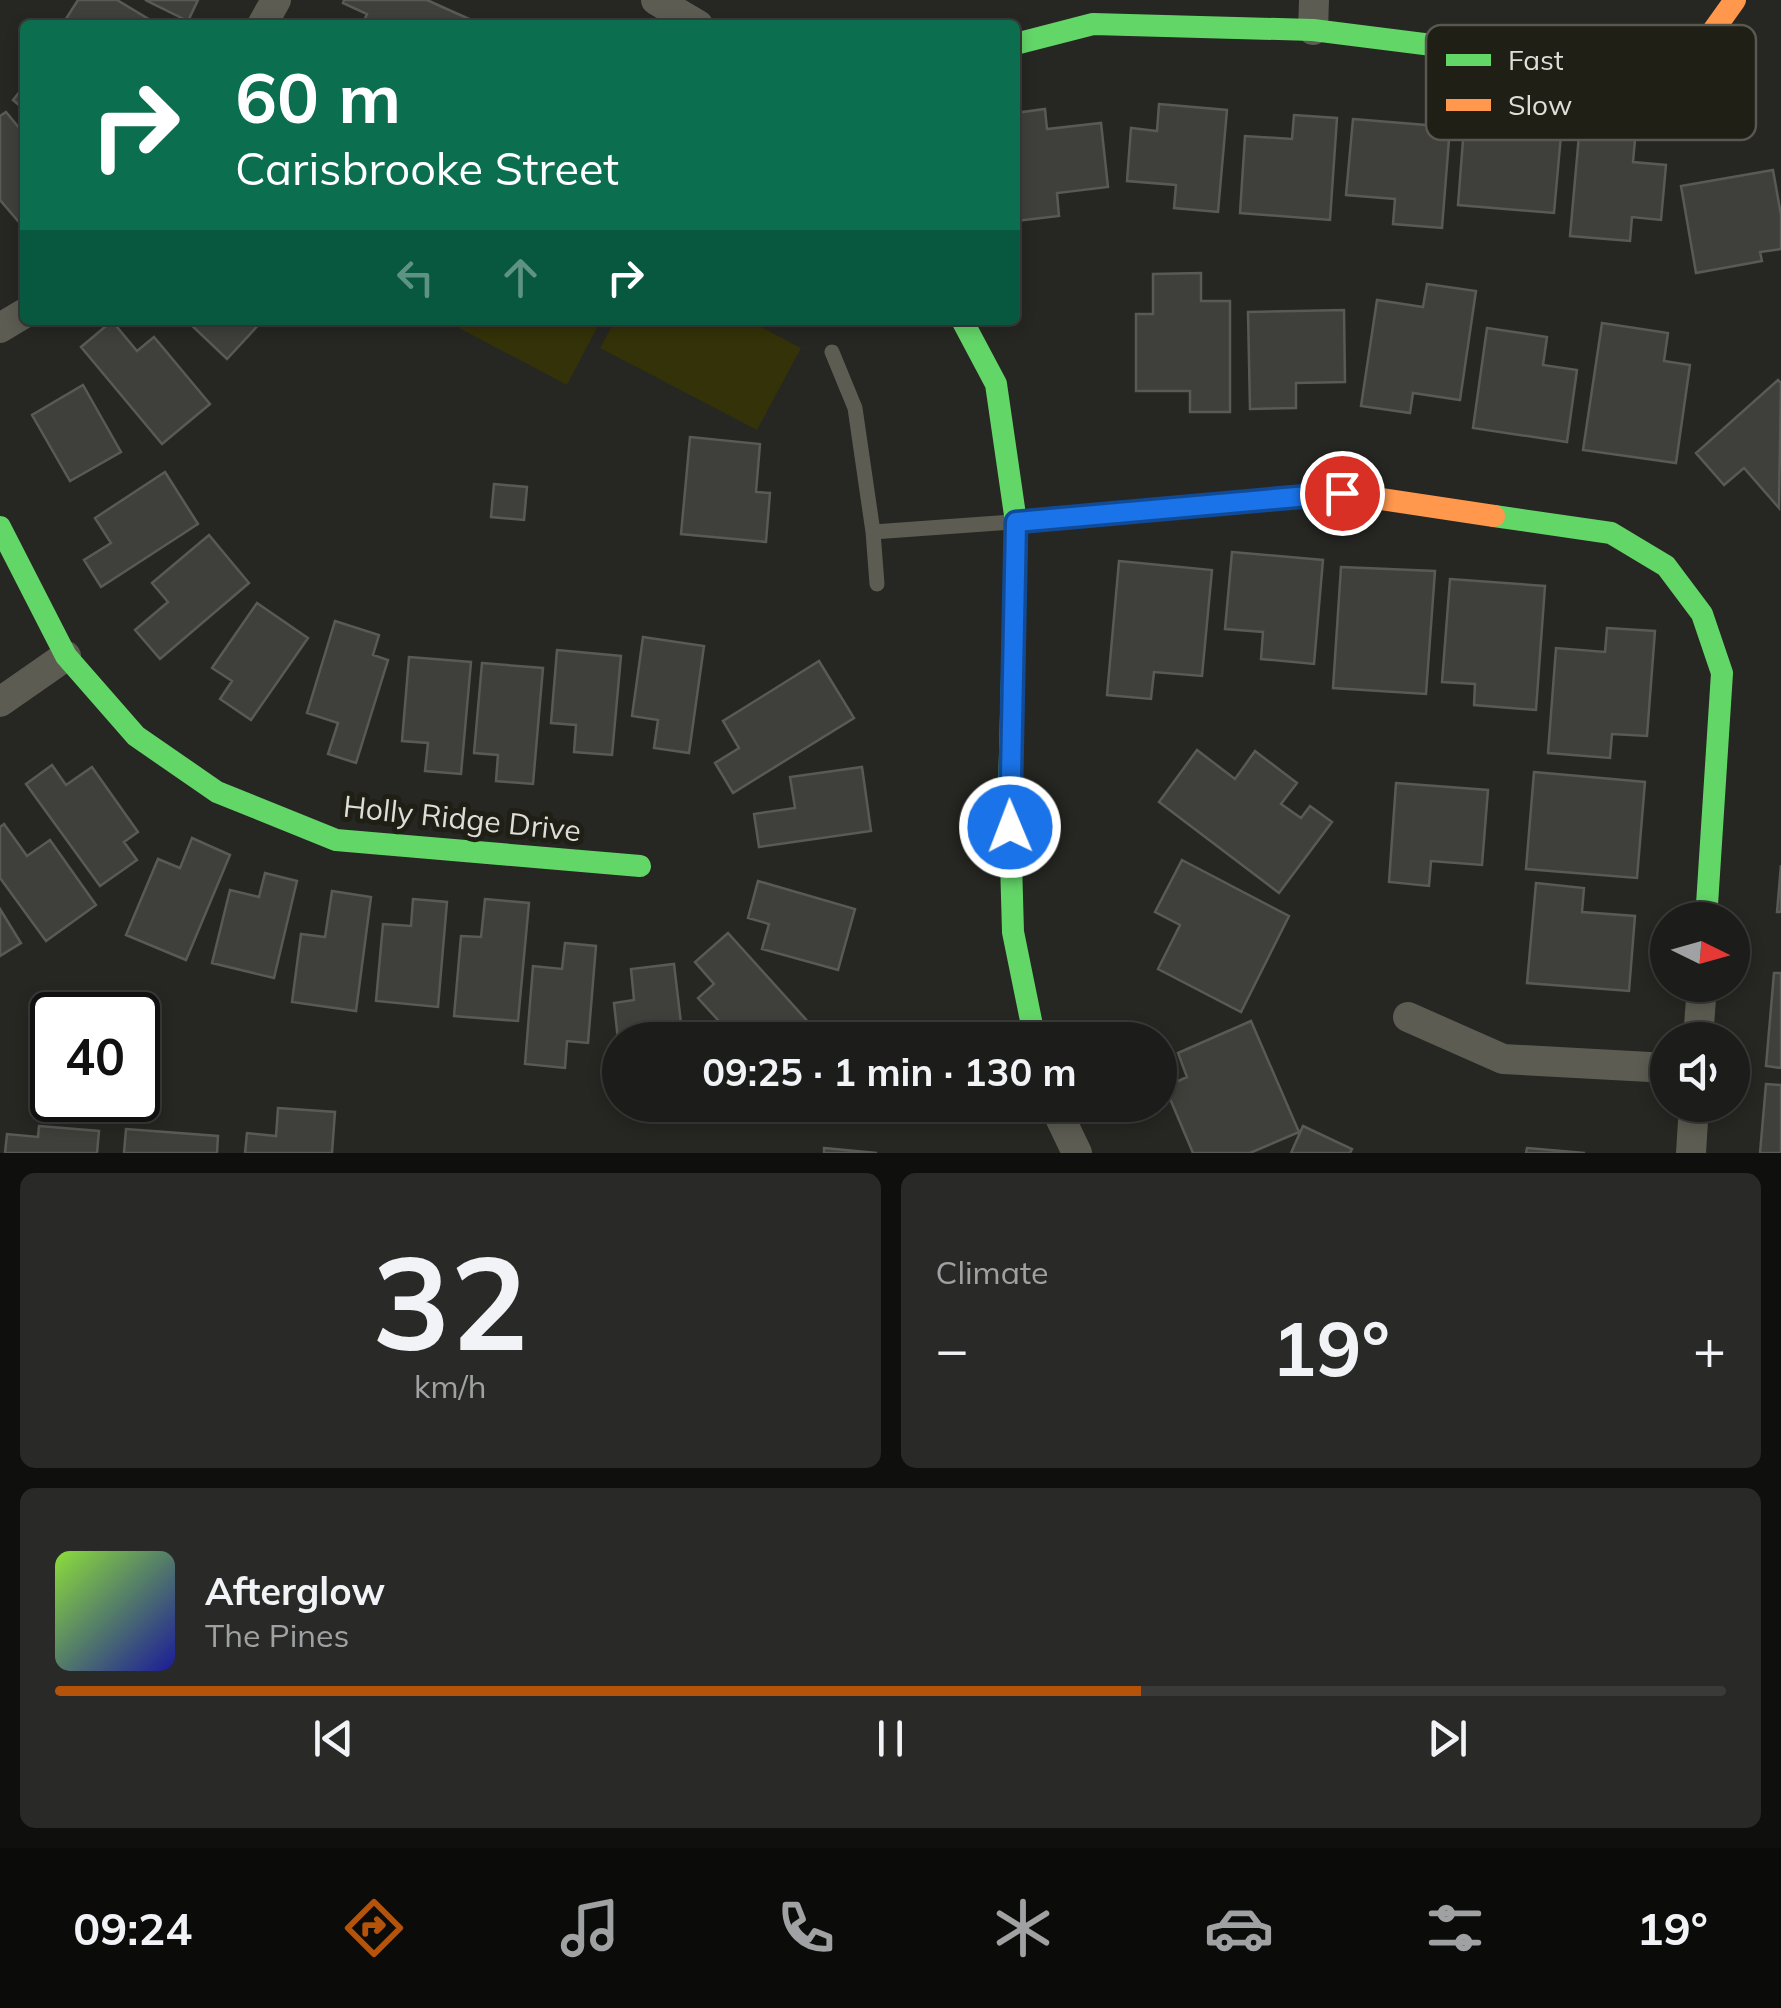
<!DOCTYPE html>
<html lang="en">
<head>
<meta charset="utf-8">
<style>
  body { margin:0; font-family:Mulish,sans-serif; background:#292927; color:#f1f3f6; height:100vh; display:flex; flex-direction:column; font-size:38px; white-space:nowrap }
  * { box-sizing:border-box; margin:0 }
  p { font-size:32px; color:#a0a1a2 }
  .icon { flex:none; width:55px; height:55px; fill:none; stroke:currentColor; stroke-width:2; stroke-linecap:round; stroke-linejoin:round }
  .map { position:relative; height:1153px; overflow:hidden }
  .side { display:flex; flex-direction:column; gap:20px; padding:20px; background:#0f0f0e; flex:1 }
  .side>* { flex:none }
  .guide { position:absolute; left:20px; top:20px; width:1000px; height:305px; border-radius:10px; box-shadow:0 5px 15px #0003,0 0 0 2px #3a3a39; background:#0b6e4f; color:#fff; overflow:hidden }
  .needle { width:65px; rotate:95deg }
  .buttons { position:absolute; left:1650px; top:902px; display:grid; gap:20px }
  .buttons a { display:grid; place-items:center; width:100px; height:100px; border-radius:50%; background:#1c1c1a; box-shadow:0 5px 15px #0003,0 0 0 2px #3a3a39; font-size:50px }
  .speed { position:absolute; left:30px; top:992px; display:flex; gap:20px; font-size:50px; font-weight:700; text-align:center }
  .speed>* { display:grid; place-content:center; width:130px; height:130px; border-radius:50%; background:#1c1c1a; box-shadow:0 5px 15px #0003,0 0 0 2px #3a3a39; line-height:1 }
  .speed .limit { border:5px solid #111; border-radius:15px; background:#fff; color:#111 }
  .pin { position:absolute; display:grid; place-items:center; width:85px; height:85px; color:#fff; margin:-42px; border:5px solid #fff; border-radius:50%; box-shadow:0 2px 10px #0007 }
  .me { position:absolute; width:110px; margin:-55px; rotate:359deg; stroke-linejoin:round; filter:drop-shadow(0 0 8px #0008) }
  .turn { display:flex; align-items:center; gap:35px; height:210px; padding:0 50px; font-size:45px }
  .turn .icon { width:130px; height:130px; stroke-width:2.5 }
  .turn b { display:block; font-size:70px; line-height:85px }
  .lanes { display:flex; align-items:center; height:95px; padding:0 50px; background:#0003; justify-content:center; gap:50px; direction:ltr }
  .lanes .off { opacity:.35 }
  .big { font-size:75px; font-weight:700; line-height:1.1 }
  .side .tile { flex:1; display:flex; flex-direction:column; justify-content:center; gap:15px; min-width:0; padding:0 35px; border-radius:15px; background:#292927 }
  .side .dial { align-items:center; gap:0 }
  .dial b { font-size:130px; line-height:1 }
  .song { display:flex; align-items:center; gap:30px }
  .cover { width:120px; height:120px; border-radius:15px; background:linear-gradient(135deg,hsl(90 70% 55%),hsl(240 70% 35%)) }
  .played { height:10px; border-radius:5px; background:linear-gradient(90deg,#b45309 65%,#3a3a39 65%) }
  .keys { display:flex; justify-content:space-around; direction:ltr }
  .heat { display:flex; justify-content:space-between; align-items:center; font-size:55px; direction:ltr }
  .side .tiles { flex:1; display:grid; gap:20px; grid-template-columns:1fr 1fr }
  .tile:last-child { grid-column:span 2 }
  .trip { position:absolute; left:602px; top:1022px; width:575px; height:100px; border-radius:50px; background:#1c1c1a; box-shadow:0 5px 15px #0003,0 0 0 2px #3a3a39; font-weight:700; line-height:100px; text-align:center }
  .tab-bar { display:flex; height:160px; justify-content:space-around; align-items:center; background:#0b0b0a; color:#a0a1a2 }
  .tab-bar .icon { width:70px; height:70px }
  .tab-bar .on { color:#b45309 }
  .tab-bar b { font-size:45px; color:#f1f3f6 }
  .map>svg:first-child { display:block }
</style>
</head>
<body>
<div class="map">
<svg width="1781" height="1153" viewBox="0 0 1781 1153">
  <rect width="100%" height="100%" fill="#262622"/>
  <path fill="#333208" d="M 444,320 L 601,320 L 567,385 Z
    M 615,320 L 748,320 L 801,348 L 757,430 L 600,348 Z"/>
  <path fill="#3f403c" stroke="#595956" stroke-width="2.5" d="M 78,0 L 117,0 L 157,24 L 62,25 Z
    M 145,0 L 198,0 L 188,21 Z
    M 344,0 L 427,0 L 478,23 L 362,25 L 367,14 L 343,3 Z
    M 25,85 L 25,110 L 13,100 Z
    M 1159,104 L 1227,110 L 1218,212 L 1174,208 L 1176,185 L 1127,181 L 1131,128 L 1157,131 Z
    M 1045,109 L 1047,129 L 1101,123 L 1108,187 L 1057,193 L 1059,216 L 1015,221 L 1015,113 Z
    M 6,112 L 25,135 L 24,228 L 0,200 L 0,116 Z
    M 1294,115 L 1337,118 L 1330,220 L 1240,213 L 1245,136 L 1292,139 Z
    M 1353,119 L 1450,127 L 1442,228 L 1393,224 L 1395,199 L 1346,195 Z
    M 1464,127 L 1561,135 L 1554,213 L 1458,205 Z
    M 1579,135 L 1635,140 L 1633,162 L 1666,165 L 1661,220 L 1632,217 L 1630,241 L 1570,236 Z
    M 1773,170 L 1781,215 L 1781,249 L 1760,252 L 1762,261 L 1696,273 L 1681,186 Z
    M 1201,273 L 1201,301 L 1230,301 L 1230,412 L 1190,412 L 1190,391 L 1136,391 L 1136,314 L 1153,314 L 1153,274 Z
    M 1427,284 L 1476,291 L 1460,400 L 1413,393 L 1410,413 L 1361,406 L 1377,300 L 1423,307 Z
    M 1344,310 L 1345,382 L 1296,383 L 1296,408 L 1250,409 L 1248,312 Z
    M 186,320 L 263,320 L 227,359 Z
    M 112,321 L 137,351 L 154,337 L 210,404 L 162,444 L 81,347 Z
    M 1602,323 L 1668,333 L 1664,361 L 1690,365 L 1676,463 L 1583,450 Z
    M 1487,328 L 1547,337 L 1543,365 L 1577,370 L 1567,442 L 1473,428 Z
    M 1778,380 L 1781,383 L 1779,508 L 1744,468 L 1724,485 L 1696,453 Z
    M 83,385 L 121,452 L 70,481 L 32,415 Z
    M 690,437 L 760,444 L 756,492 L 770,493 L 766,542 L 681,534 Z
    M 165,472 L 198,524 L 101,587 L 84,560 L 111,543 L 95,518 Z
    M 494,484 L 527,487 L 524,520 L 491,517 Z
    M 209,535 L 249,583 L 160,659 L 135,630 L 168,602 L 152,583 Z
    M 1232,552 L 1323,560 L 1314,664 L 1261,659 L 1263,632 L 1225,629 Z
    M 1119,561 L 1212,570 L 1202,676 L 1154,672 L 1151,699 L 1107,695 Z
    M 1341,567 L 1435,571 L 1426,694 L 1333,688 Z
    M 1450,579 L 1545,586 L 1536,710 L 1474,705 L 1475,684 L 1442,682 Z
    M 257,603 L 308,638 L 251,720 L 220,699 L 232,681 L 212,668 Z
    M 335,621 L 379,635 L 373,655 L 388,660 L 356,763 L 328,754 L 338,723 L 307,713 Z
    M 1607,628 L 1655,631 L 1647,736 L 1612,734 L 1610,758 L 1548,753 L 1556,648 L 1605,652 Z
    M 643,637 L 704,646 L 689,753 L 654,748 L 658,720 L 632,716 Z
    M 557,650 L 621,656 L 612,755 L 574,752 L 576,725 L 551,723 Z
    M 409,657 L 471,662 L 461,774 L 425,771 L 428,743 L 402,741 Z
    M 819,661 L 854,718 L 733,793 L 715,763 L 739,748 L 723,721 Z
    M 482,663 L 543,668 L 533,784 L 496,781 L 498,755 L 474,753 Z
    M 1197,750 L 1235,779 L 1255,751 L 1297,783 L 1281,804 L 1301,818 L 1310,806 L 1332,822 L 1279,893 L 1159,802 Z
    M 52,765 L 66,785 L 92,767 L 138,832 L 124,842 L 137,860 L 100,886 L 26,784 Z
    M 862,767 L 871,831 L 759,847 L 754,814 L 795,808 L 790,777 Z
    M 1534,772 L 1645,782 L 1637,878 L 1526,869 Z
    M 1396,783 L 1488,790 L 1482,865 L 1431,861 L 1429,886 L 1389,882 Z
    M 4,824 L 27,856 L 50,840 L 96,905 L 46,941 L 0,878 L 0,827 Z
    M 192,838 L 230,855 L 186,960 L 126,935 L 158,859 L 180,868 Z
    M 1182,860 L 1289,916 L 1241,1012 L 1158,969 L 1180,925 L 1155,912 Z
    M 1781,865 L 1781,912 L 1777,912 Z
    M 265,873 L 297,881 L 274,978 L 212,963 L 230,890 L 259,897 Z
    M 758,881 L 855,909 L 838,970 L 762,949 L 769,924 L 748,918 Z
    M 1536,883 L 1584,888 L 1582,912 L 1635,916 L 1629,991 L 1527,983 Z
    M 332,891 L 371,897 L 356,1011 L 292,1002 L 301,934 L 325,937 Z
    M 413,899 L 447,902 L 438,1007 L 376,1001 L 383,924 L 411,926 Z
    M 485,899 L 529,903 L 518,1021 L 454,1016 L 461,936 L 481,937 Z
    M 0,909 L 21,943 L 0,956 Z
    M 728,933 L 820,1035 L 814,1040 L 736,1040 L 698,998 L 714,984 L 695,962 Z
    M 565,943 L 596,946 L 588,1043 L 567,1041 L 565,1068 L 525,1064 L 533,966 L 562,969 Z
    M 674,964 L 683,1040 L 620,1040 L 620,1058 L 614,1003 L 634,1000 L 631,969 Z
    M 1774,973 L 1781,973 L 1781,1068 L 1766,1066 Z
    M 1251,1021 L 1299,1132 L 1250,1153 L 1193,1153 L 1165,1087 L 1187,1077 L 1178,1053 Z
    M 1766,1084 L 1781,1085 L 1781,1153 L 1760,1153 Z
    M 278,1108 L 335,1112 L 332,1153 L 245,1153 L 247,1133 L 276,1136 Z
    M 39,1126 L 99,1131 L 97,1153 L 5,1153 L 7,1134 L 38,1137 Z
    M 1303,1126 L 1352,1149 L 1350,1153 L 1291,1153 Z
    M 126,1129 L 218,1136 L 217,1153 L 124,1153 Z
    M 824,1148 L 877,1153 L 824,1153 Z
    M 1527,1148 L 1585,1153 L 1526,1153 Z"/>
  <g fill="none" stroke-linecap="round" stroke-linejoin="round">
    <path stroke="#5c5c52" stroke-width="15" d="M 832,352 L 855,408 L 873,532 L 1012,522
      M 873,532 L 877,584"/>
    <path stroke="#5c5c52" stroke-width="30" d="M 656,0 L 698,25
      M 262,25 L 276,0
      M 1313,30 L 1314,0
      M 0,328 L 25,313
      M 0,702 L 66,656
      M 1408,1017 L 1503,1059 L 1668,1068
      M 1698,1040 L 1702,985
      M 1054,1105 L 1077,1153
      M 1691,1153 L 1694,1105"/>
    <path stroke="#63d668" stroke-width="22" d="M 1015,44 L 1093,24 L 1313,30 L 1574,63
      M 962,320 L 996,384 L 1016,522 L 1009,792 L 1013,932 L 1035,1040
      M 1494,516 L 1611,533 L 1666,566 L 1702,614 L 1722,673 L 1706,920
      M 0,527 L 66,656 L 136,736 L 217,792 L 336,840 L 640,866"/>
    <path stroke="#ff974d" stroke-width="22" d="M 1574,63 L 1648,72 L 1698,52 L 1735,0
      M 1016,522 L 1341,493 L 1494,516"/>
  </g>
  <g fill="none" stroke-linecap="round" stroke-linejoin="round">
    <defs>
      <path id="route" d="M 1010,827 L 1016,522 L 1342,493"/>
    </defs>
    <use href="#route" stroke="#114b97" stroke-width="25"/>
    <use href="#route" stroke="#1a73e8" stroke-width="18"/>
  </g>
  <g text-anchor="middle" stroke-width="10" stroke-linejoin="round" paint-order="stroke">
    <g font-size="30" fill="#deded9" stroke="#1f1f16">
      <text transform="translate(462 819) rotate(6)" y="10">Holly Ridge Drive</text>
    </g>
  </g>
  <rect x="1426" y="25" width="330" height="115" rx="15" fill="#1f1f16" stroke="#585850" stroke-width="2.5"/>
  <rect x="1446" y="54" width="45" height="12" fill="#63d668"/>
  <rect x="1446" y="99" width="45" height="12" fill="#ff974d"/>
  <g font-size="28" fill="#deded9">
    <text x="1508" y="70">Fast</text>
    <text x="1508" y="115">Slow</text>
  </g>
</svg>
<div class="buttons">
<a><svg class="needle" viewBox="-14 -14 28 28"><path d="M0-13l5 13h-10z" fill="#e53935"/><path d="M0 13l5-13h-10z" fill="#a0a1a2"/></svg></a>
<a><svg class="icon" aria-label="sound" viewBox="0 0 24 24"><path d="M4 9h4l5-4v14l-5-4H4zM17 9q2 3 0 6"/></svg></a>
</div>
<div class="speed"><div class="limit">40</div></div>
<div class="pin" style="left:1342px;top:493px;background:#d93025"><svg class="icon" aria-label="arrive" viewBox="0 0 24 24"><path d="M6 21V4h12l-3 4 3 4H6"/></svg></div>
<svg class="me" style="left:1010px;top:827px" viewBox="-20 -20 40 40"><circle r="17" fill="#1a73e8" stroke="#fff" stroke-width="3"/><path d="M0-11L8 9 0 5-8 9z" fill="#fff"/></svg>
<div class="trip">09:25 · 1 min · 130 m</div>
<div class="guide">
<div class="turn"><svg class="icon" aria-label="right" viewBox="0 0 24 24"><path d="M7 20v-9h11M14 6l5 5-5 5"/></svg><div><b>60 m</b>Carisbrooke Street</div></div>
<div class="lanes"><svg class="icon off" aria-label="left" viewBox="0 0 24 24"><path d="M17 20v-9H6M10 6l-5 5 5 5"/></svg><svg class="icon off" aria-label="ahead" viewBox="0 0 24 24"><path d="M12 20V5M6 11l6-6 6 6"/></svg><svg class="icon" aria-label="right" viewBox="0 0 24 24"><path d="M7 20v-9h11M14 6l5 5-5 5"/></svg></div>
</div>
</div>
<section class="side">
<div class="tiles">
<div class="tile dial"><b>32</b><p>km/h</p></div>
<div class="tile"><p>Climate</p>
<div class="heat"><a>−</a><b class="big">19°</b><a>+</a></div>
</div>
<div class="tile">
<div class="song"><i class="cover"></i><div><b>Afterglow</b><p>The Pines</p></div></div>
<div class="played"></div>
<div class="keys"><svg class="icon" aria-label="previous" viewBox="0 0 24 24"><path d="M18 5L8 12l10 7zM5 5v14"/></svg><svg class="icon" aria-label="pause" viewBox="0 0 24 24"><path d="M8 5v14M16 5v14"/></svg><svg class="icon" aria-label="next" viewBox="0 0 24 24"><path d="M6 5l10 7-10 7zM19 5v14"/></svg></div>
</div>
</div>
</section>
<nav class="tab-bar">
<b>09:24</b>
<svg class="icon on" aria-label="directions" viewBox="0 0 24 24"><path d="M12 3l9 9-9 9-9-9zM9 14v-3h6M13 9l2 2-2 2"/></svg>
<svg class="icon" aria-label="music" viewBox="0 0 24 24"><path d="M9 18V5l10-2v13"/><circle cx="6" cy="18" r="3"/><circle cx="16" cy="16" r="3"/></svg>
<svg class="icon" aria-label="phone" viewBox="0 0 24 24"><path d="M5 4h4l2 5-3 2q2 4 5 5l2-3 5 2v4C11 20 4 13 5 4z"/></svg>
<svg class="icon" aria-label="climate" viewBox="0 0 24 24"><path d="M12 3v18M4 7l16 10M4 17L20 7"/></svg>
<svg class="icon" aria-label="car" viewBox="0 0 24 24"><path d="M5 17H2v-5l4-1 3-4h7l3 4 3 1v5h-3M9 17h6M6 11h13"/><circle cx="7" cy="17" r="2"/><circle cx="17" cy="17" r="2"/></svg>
<svg class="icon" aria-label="filters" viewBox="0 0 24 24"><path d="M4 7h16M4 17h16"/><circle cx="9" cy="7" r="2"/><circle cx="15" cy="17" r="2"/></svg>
<b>19°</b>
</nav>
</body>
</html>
